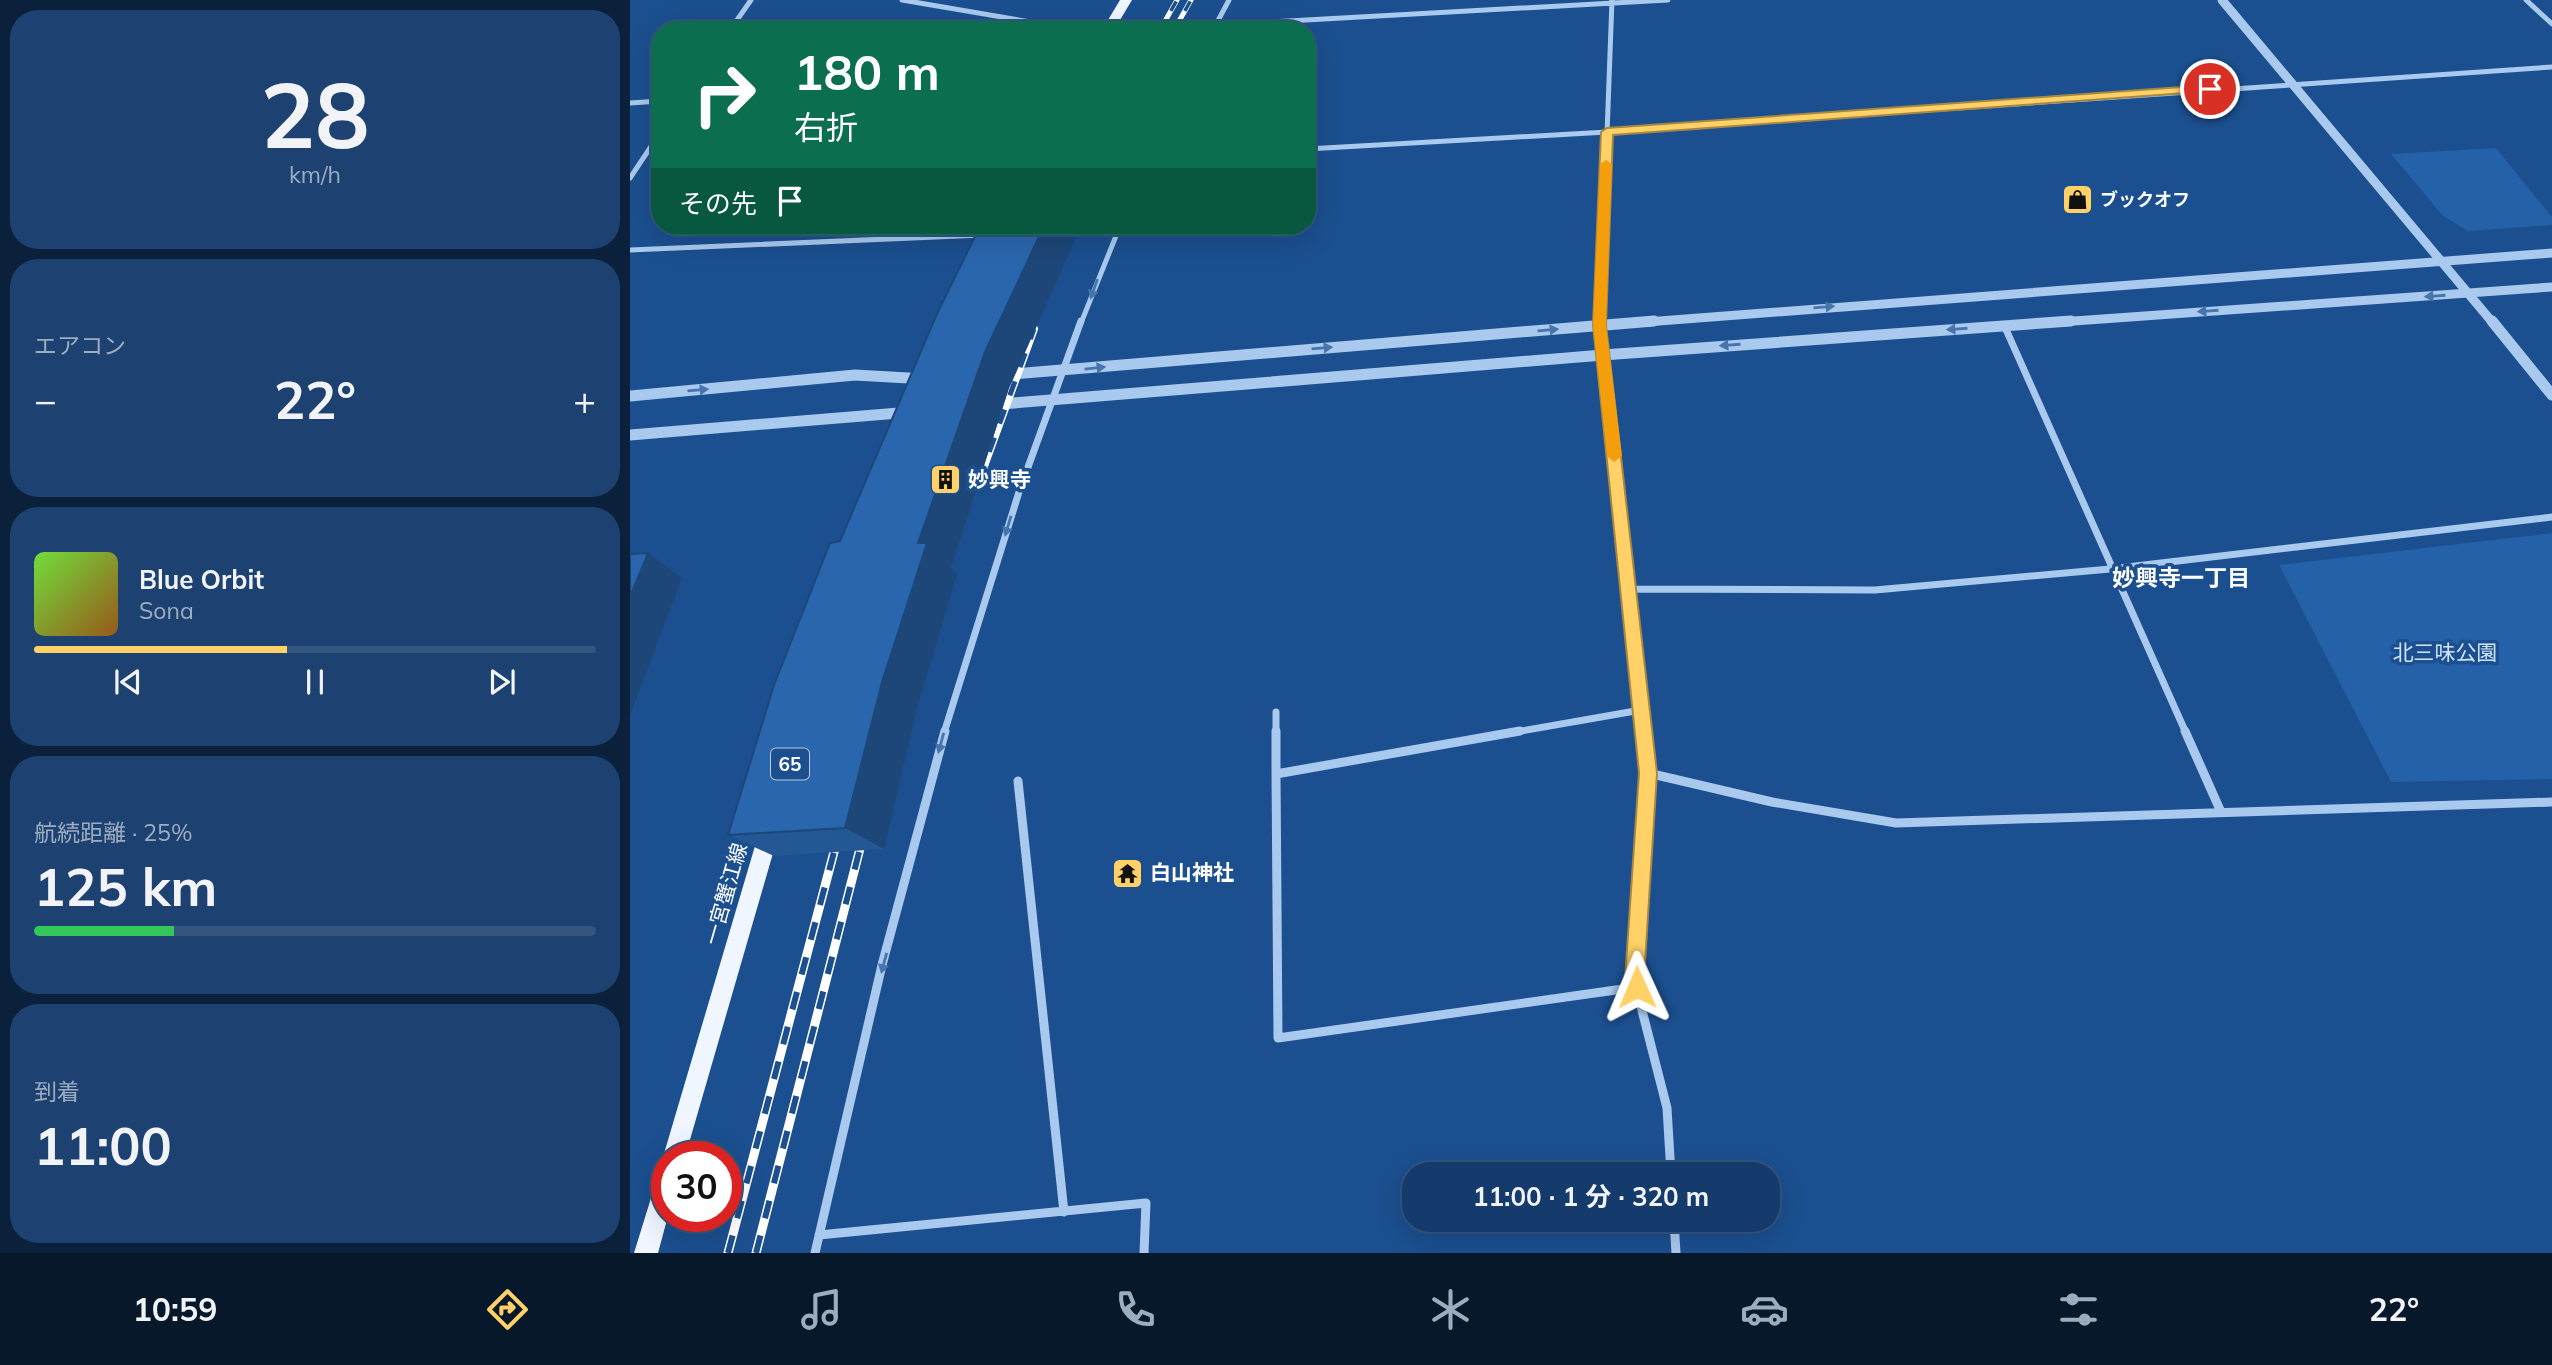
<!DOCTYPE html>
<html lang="ja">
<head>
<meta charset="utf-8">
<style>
  body { margin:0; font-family:Mulish,"Noto Sans JP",sans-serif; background:#1d4271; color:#f1f3f6; height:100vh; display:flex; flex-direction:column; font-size:26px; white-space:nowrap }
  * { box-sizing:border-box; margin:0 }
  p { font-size:23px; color:#9dadc1 }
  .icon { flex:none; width:38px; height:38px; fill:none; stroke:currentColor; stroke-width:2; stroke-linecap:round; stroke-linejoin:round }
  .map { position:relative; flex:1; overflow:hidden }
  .drawer { display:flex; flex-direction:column; gap:10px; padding:10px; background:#0b203b; width:630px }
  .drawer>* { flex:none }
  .guide { position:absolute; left:21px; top:21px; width:665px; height:214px; border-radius:28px; box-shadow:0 7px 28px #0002,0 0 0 2px #33557e; background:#0b6e4f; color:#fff; overflow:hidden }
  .speed { position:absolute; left:21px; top:1141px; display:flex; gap:14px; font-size:35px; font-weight:700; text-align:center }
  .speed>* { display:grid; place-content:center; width:91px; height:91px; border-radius:50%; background:#143b6b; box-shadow:0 7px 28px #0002,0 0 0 2px #33557e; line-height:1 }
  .speed .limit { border:10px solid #d22; background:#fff; color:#111 }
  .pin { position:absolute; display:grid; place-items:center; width:60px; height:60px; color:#fff; margin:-30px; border:4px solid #fff; border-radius:50%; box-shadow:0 2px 7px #0007 }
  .me { position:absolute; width:77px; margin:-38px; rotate:359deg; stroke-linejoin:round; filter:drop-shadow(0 0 5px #0008) }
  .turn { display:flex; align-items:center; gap:24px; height:147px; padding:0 28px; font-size:32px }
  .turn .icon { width:91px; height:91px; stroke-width:2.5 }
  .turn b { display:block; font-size:49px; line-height:60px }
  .then { display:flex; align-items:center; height:66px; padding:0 28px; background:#0003; gap:14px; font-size:26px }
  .big { font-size:52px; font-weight:700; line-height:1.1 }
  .drawer .card { flex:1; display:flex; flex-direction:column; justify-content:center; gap:10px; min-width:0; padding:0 24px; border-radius:28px; background:#1d4271 }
  .drawer .dial { align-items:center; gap:0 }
  .dial b { font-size:91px; line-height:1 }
  .song { display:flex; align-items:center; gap:21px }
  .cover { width:84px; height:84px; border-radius:10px; background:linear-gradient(135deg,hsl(100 70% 55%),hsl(30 70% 35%)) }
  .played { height:7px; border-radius:4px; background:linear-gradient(90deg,#ffd166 45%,#33557e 45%) }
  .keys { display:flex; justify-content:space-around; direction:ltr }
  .heat { display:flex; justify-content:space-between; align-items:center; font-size:38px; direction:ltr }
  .charge { height:10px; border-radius:5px; background:linear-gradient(90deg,#34c759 25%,#33557e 0) }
  .trip { position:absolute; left:772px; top:1162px; width:378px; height:70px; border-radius:28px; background:#143b6b; box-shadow:0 7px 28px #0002,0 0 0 2px #33557e; font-weight:700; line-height:70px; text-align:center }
  .tab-bar { display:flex; height:112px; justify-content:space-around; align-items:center; background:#08182b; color:#9dadc1 }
  .tab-bar .icon { width:49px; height:49px }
  .tab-bar .selected { color:#ffd166 }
  .tab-bar b { font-size:32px; color:#f1f3f6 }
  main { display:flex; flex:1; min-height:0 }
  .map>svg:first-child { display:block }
</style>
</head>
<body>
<main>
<section class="drawer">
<div class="card dial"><b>28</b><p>km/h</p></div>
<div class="card"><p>エアコン</p>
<div class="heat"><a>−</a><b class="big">22°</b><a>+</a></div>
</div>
<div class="card">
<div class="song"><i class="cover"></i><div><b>Blue Orbit</b><p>Sona</p></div></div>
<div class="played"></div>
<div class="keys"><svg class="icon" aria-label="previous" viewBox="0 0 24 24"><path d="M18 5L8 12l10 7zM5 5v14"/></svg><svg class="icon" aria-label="pause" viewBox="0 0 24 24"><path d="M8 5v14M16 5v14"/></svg><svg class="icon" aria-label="next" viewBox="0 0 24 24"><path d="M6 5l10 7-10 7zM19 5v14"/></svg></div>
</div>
<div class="card"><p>航続距離 · 25%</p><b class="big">125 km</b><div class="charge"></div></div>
<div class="card"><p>到着</p><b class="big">11:00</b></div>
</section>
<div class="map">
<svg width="1922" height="1253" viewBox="0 0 1922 1253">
  <rect width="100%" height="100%" fill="#1b4f8f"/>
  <path fill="#2461a8" d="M 1866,148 L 1922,217 L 1922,225 L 1838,231 L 1813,216 L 1761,154 Z
    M 1922,533 L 1922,779 L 1761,782 L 1649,565 Z"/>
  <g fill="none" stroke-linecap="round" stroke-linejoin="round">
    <path stroke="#a9c9ee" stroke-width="5" d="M 272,0 L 448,30
      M 1896,0 L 1922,24
      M 585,25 L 1038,0
      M 100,30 L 121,0
      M 583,30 L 599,0
      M 0,103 L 30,101
      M 677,149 L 977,132 L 1922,67
      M 0,178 L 30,133
      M 0,250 L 352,235
      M 451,323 L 490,226
      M 970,323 L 982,0"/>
    <path stroke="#a9c9ee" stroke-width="7" d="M 970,321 L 1014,733
      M 1374,325 L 1556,733
      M 999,589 L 1245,590 L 1480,569 L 1922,517
      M 646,712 L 646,733
      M 314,733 L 389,492 L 451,321
      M 880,733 L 1011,710"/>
    <path stroke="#a9c9ee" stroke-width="9" d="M 646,731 L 646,774
      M 890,731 L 646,774 L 648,1038 L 1007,987
      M 1014,731 L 1018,773 L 1004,979 L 1037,1108 L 1041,1174
      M 1555,731 L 1591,812
      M 1018,773 L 1142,802 L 1266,823 L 1922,802
      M 388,781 L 434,1212
      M 1044,1220 L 1046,1253
      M 189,1235 L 516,1203 L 514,1253
      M 185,1253 L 252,965 L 315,731"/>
    <path stroke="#a9c9ee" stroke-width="9" d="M 1592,0 L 1863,323
      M 1003,323 L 1922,253
      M 1416,323 L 1922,287"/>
    <path stroke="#a9c9ee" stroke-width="11" d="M 1862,321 L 1922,395
      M 370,375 L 1024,321
      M 0,396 L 225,375 L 296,379
      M 359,405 L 973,355 L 1441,321
      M 0,435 L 281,412"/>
    <path fill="#f0f6ff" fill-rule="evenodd" d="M 490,0 L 502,0 L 484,30 L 472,30 Z
      M 140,820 L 147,822 L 150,829 L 55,1157 L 37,1157 L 37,1165 L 33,1157 L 130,829 L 133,822 Z
      M 37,1171 L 38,1216 L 28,1253 L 4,1253 L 26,1182 L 29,1174 Z"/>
    <defs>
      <path id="rail-far2" d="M 530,30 L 547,0
        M 544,30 L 561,0"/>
      <path id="rail-far1" d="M 349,480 L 404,329"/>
      <path id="rail" d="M 98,1253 L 209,833
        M 126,1253 L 234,833"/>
    </defs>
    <use href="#rail-far2" stroke="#fff" stroke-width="5"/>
    <use href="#rail-far1" stroke="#fff" stroke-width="8"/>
    <use href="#rail" stroke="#fff" stroke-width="9"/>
    <use href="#rail-far2" stroke="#1b4f8f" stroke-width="3.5" stroke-dasharray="11" stroke-linecap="butt"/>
    <use href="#rail-far1" stroke="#1b4f8f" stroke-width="5" stroke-dasharray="15" stroke-linecap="butt"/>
    <use href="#rail" stroke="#1b4f8f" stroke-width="6" stroke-dasharray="18" stroke-linecap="butt"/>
  </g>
  <path fill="#245895" d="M 350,226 L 459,226 L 454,236 L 447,236 L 379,388 L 321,568 L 327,575 L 287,709 L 254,849 L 144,856 L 98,835 L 210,541 Z"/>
  <path fill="#1d4779" d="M 414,226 L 442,226 L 447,236 L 379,388 L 321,568 L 327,575 L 287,709 L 254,849 L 215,828 L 288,543 L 355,352 Z
    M 448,226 L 459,226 L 454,236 Z
    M 18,553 L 52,578 L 0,715 L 0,597 Z"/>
  <path fill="#2a66ad" stroke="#1d4779" stroke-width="2" d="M 350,226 L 414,226 L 355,352 L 288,543 L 297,543 L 252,682 L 215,828 L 98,835 L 144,685 L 200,543 L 210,541 L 306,316 Z
    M 18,553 L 0,597 L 0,554 Z"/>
  <defs><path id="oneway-solid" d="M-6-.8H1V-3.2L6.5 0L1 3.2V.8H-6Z" transform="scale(1.75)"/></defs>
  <g fill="#4674ac">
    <use href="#oneway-solid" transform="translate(464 289) rotate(110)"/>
    <use href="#oneway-solid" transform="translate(1805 296) rotate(176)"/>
    <use href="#oneway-solid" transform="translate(1194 307) rotate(-5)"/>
    <use href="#oneway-solid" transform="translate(1578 311) rotate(176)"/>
    <use href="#oneway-solid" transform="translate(1327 329) rotate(176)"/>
    <use href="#oneway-solid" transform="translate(918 330) rotate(-5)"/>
    <use href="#oneway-solid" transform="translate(1100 345) rotate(176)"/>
    <use href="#oneway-solid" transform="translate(692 348) rotate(-5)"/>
    <use href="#oneway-solid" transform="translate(465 368) rotate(-6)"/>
    <use href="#oneway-solid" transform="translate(68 390) rotate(-5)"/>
    <use href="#oneway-solid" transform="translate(378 526) rotate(107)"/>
    <use href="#oneway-solid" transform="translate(311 743) rotate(105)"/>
    <use href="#oneway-solid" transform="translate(254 963) rotate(105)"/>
  </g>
  <path fill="#ffd166" stroke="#a68842" stroke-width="2" d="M 1580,85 L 1584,86 L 1584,91 L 983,135 L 976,325 L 1027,773 L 1014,979 L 1016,987 L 1014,994 L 1007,997 L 1000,994 L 995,979 L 1009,773 L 963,325 L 971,132 L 977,128 Z"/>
  <path fill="#f59e0b" d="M 976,160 L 982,164 L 976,325 L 992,456 L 984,462 L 977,456 L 963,325 L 970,164 Z"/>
  <defs>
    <symbol id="shop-square" viewBox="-11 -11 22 22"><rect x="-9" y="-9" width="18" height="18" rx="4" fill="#ffd166" stroke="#1b4f8f"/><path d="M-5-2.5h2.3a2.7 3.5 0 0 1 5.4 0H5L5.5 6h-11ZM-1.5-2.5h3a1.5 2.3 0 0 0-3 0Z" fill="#111"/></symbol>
    <symbol id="building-square" viewBox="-11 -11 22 22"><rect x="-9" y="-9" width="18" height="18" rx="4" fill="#ffd166" stroke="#1b4f8f"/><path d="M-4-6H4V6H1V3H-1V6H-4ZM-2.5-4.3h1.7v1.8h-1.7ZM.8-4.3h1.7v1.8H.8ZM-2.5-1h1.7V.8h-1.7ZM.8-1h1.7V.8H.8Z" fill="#111"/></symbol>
    <symbol id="temple-square" viewBox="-11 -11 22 22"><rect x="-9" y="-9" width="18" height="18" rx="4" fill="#ffd166" stroke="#1b4f8f"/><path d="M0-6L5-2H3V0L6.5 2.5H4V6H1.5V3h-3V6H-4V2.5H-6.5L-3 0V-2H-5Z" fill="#111"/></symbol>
  </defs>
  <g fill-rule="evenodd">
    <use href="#shop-square" x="1430" y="182" width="35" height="35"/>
    <use href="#building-square" x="298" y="462" width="35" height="35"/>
    <use href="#temple-square" x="480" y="856" width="35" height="35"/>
  </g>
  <g text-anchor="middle" stroke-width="7" stroke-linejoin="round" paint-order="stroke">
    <g font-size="18" font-weight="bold" fill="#fff" stroke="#1b4f8f" text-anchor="start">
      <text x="1470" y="206">ブックオフ</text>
    </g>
    <rect fill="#1b4f8f" stroke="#bbcadd" stroke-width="2" x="141" y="748.5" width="38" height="31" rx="5"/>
    <g font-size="19" font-weight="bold" fill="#fff">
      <text x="160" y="771">65</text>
    </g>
    <g font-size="21" font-weight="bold" fill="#fff" stroke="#1b4f8f" text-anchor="start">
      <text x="338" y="487">妙興寺</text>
      <text x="520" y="880">白山神社</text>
    </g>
    <g font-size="21" fill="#cfe3fa" stroke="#1b4f8f">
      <text x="1815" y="660">北三味公園</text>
    </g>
    <g font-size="21" fill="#fff" stroke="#1b4f8f">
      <text transform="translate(96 894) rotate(-74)" y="7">一宮蟹江線</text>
    </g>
    <g font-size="23" font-weight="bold" fill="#fff" stroke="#1b4f8f">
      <text x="1551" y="586">妙興寺一丁目</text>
    </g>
  </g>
</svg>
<div class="speed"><div class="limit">30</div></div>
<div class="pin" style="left:1580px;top:89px;background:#d93025"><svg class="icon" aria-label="arrive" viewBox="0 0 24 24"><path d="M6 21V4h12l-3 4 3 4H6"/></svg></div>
<svg class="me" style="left:1007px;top:987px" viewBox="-20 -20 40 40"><path d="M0-17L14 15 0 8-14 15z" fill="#ffd166" stroke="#fff" stroke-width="4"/></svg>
<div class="trip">11:00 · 1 分 · 320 m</div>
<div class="guide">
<div class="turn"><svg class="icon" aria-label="right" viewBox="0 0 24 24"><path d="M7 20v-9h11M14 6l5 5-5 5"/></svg><div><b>180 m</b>右折</div></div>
<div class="then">その先<svg class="icon" aria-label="arrive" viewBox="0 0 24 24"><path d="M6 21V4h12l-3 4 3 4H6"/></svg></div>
</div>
</div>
</main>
<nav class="tab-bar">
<b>10:59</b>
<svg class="icon selected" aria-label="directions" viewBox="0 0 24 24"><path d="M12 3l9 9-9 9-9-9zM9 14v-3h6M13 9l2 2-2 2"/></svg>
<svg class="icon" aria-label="music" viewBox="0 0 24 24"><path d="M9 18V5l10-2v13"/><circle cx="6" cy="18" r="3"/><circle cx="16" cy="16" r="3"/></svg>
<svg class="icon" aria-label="phone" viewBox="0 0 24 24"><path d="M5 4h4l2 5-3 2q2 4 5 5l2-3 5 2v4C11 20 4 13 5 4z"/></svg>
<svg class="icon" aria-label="climate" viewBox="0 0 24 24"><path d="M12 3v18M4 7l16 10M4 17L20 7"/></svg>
<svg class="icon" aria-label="car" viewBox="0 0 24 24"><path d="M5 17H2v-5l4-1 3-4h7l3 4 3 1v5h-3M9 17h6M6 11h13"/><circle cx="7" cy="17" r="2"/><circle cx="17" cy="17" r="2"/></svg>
<svg class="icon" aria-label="filters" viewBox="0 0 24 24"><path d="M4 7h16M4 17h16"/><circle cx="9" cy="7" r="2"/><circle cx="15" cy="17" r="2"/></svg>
<b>22°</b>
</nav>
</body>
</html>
